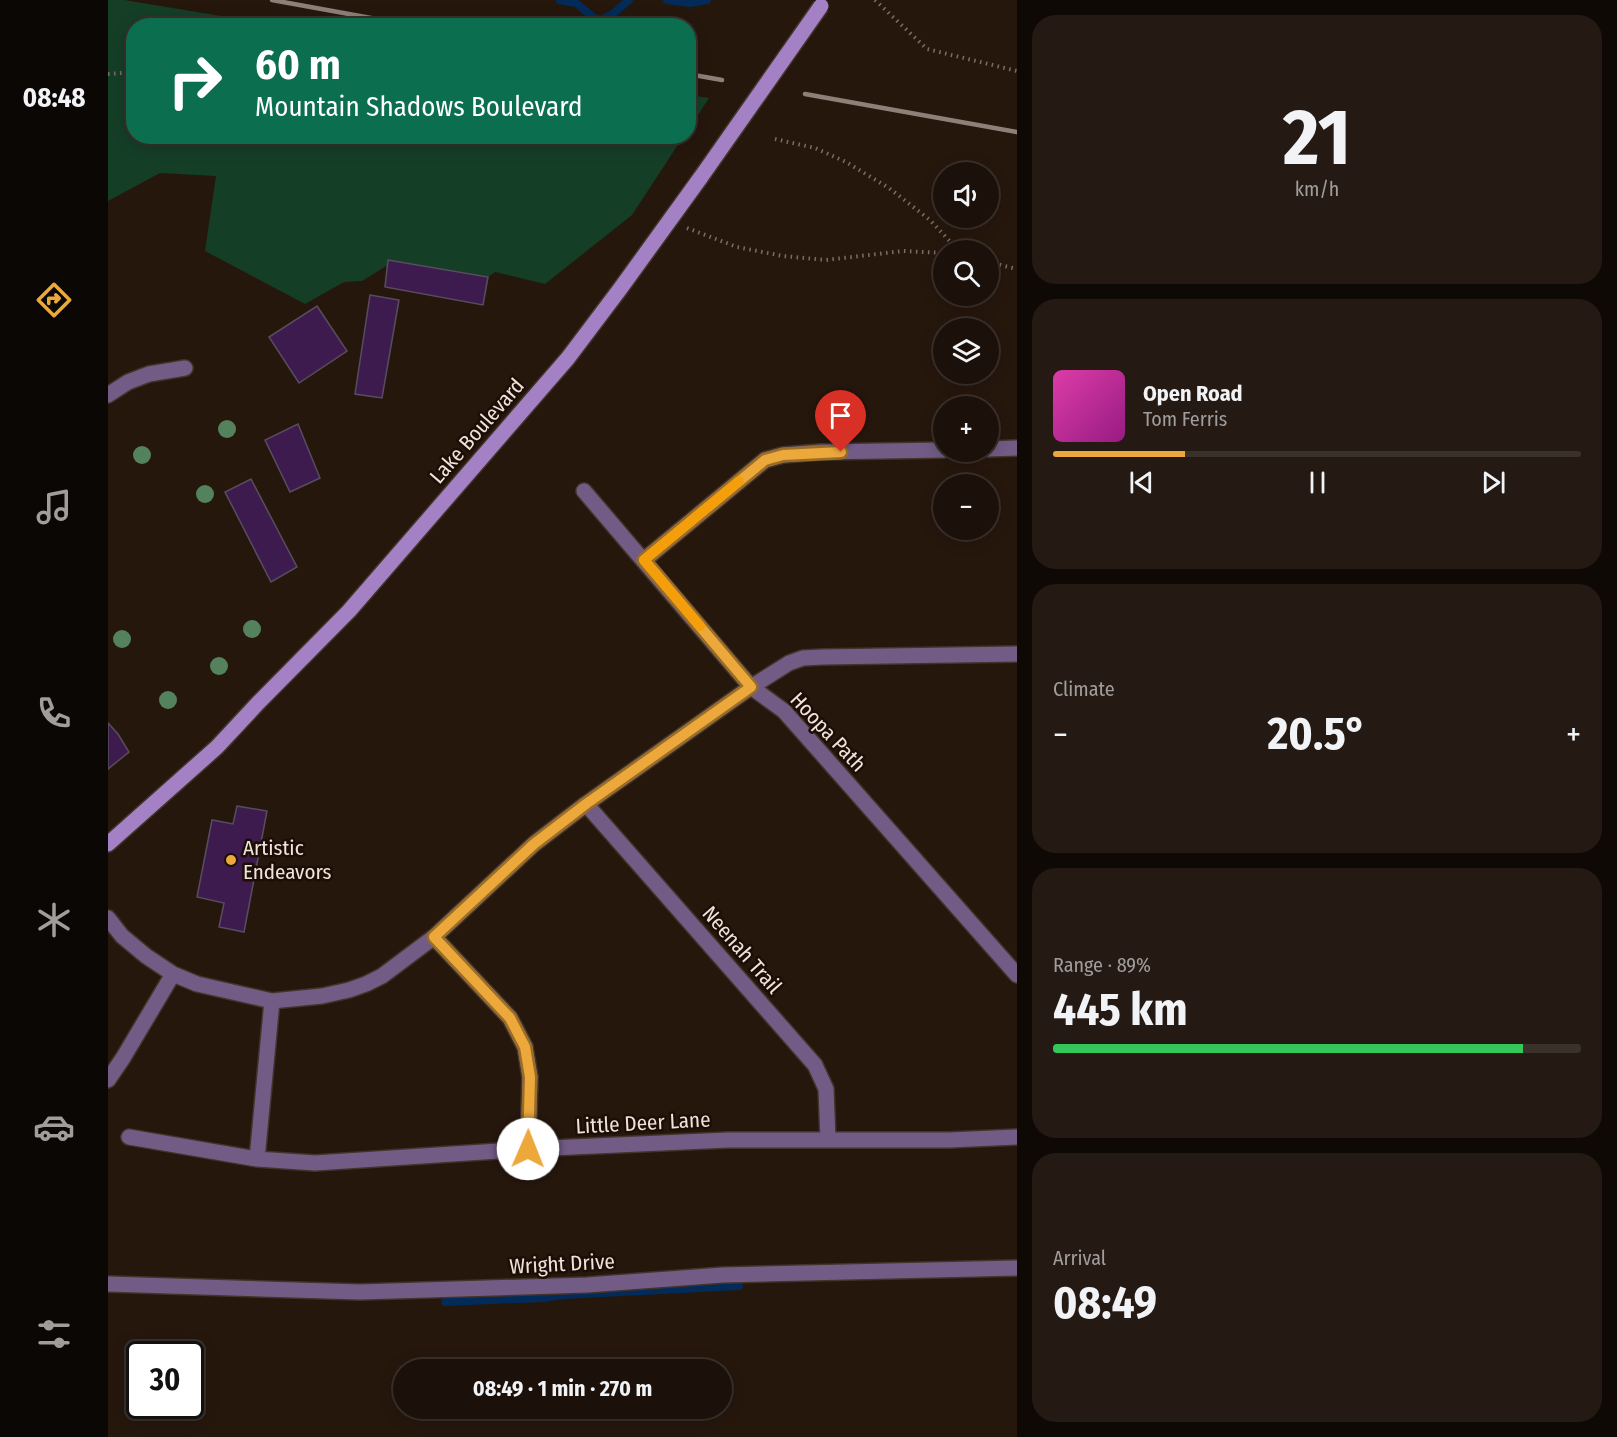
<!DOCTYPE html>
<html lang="en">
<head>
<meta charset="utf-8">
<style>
  body { margin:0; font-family:"Fira Sans Condensed",sans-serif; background:#251a13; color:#f1f3f6; height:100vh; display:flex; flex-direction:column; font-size:22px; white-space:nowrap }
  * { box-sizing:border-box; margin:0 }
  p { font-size:20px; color:#a09d9c }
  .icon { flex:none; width:33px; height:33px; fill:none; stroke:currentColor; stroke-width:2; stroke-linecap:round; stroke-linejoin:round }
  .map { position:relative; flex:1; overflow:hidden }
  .drawer { display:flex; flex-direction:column; gap:15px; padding:15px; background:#0f0906; width:600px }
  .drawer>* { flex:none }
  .guide { position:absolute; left:18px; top:18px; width:570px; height:126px; border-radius:24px; box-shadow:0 3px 15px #0003,0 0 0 2px #3a312b; background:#0b6e4f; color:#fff; overflow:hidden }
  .tools { position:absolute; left:825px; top:162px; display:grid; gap:12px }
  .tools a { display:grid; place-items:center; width:66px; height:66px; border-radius:50%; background:#1c110a; box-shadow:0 3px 15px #0003,0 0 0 2px #3a312b; font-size:30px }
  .speed { position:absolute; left:18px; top:1341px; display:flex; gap:12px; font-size:30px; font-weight:700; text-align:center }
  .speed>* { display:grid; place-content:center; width:78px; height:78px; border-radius:50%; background:#1c110a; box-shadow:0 3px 15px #0003,0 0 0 2px #3a312b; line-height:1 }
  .speed .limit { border:3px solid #111; border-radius:9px; background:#fff; color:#111 }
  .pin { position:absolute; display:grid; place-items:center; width:51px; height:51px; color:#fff; margin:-62px -26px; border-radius:50% 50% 50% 0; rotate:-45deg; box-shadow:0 0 6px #0007 }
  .pin .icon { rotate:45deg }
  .me { position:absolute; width:66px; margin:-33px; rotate:1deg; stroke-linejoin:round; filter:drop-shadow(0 0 4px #0008) }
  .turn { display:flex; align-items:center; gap:21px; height:126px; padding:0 30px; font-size:27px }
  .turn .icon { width:78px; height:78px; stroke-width:2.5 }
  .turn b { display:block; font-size:42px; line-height:51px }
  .big { font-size:45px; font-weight:700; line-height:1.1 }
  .drawer .widget { flex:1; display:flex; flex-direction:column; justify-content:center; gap:9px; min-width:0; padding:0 21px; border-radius:24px; background:#251a13 }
  .drawer .dial { align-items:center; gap:0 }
  .dial b { font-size:78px; line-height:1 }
  .song { display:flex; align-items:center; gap:18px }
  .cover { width:72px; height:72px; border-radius:9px; background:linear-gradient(135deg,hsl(320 70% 55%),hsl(310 70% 35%)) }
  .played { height:6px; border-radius:3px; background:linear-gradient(90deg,#eda83c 25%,#3a312b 25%) }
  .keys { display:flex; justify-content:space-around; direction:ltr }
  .heat { display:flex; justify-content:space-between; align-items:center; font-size:33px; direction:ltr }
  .charge { height:9px; border-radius:4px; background:linear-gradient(90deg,#34c759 89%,#3a312b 0) }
  .trip { position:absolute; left:285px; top:1359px; width:339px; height:60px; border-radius:30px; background:#1c110a; box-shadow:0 3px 15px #0003,0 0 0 2px #3a312b; font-weight:700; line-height:60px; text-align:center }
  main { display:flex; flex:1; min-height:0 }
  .tab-bar { display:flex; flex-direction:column; width:108px; justify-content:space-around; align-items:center; background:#0b0704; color:#a09d9c }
  .tab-bar .icon { width:42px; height:42px }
  .tab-bar .current { color:#eda83c }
  .tab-bar b { font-size:27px; color:#f1f3f6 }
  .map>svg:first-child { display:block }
</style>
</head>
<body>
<main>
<nav class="tab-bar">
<b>08:48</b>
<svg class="icon current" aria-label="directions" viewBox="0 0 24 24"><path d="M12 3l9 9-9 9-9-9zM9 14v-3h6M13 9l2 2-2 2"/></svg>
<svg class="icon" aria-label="music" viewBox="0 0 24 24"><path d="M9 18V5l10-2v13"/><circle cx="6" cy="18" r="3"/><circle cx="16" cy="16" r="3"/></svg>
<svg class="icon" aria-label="phone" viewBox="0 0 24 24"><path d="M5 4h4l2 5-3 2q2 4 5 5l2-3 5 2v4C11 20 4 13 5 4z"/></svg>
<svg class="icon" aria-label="climate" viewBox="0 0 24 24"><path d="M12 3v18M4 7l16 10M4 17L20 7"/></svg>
<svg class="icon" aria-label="car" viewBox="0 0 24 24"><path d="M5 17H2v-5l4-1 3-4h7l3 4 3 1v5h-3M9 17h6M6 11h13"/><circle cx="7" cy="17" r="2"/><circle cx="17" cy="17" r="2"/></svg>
<svg class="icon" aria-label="filters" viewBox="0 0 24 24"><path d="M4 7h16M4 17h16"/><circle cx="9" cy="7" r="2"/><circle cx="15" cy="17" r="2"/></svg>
</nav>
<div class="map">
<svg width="909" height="1437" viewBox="0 0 909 1437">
  <rect width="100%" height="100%" fill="#26170d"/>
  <path fill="#153e27" d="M 0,0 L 16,0 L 168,25 L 26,26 L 26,136 L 575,137 L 524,215 L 437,284 L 387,272 L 380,277 L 281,260 L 280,265 L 254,281 L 236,282 L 197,304 L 97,251 L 108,176 L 52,173 L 0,201 Z
    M 581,95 L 601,98 L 581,129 L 580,95 Z"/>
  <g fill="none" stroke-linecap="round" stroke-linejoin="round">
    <path stroke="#022b5a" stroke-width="8" d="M 452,0 L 468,3 L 486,18 L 494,20 L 506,13 L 521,0
      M 559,0 L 582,3 L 599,0
      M 337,1302 L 435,1298 L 456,1295 L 631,1286"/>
  </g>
  <path fill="#3e1b4e" stroke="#584d5e" stroke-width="1.5" d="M 280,260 L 380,277 L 375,305 L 277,287 Z
    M 262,295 L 291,300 L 274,398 L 247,394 Z
    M 209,306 L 239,351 L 191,383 L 161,337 Z
    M 190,424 L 212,478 L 182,492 L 157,440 Z
    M 143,479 L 189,567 L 163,582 L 117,492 Z
    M 0,723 L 10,734 L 21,752 L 0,769 Z
    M 129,806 L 159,811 L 136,932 L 111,927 L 116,903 L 89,897 L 104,820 L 125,824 Z"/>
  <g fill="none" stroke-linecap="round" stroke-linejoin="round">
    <defs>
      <path id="street" d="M 0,395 L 20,382 L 41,374 L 77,368
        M 880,449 L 909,448
        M 476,491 L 643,687 L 676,711 L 909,975
        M 536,560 L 657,460 L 675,455 L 712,452 L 836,450
        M 478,804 L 707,1065 L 718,1089 L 720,1140
        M 0,918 L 14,936 L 38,956 L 65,974 L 89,984 L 164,1001 L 214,996 L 241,990 L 258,984 L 274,976 L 326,937 L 426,844 L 478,804 L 643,687 L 681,663 L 695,658 L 715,657 L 909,654
        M 326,937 L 402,1018 L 417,1047 L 422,1077 L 420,1149
        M 0,1080 L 15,1058 L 65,974
        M 21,1137 L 149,1159 L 207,1163 L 420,1149 L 620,1140 L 841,1140 L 909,1137
        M 149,1159 L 164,1001
        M 0,1284 L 252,1292 L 479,1285 L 615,1275 L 909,1268"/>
      <path id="secondary" d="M 0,844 L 109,747 L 150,703 L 241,611 L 460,358 L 512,289 L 593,177"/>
    </defs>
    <use href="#street" stroke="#42342a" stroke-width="18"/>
    <use href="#secondary" stroke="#42342a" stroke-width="18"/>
    <path stroke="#7c6e66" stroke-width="4" stroke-dasharray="1.5 4.5" stroke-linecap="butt" d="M 767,0 L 819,49 L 909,71
      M 0,74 L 26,72
      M 580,123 L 585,123
      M 667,139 L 707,148 L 738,162 L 781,188 L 822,220 L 850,250
      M 579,228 L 629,247 L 675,256 L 718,260 L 795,251 L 836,253
      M 880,262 L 909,269"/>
    <use href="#street" stroke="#725c86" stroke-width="15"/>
    <use href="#secondary" stroke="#a480c4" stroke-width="15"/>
    <path stroke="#8d8078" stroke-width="4.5" d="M 164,0 L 307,26
      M 580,74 L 614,80
      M 697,94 L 909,132"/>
    <defs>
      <path id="secondary-bridge" d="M 593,177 L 713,6"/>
    </defs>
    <use href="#secondary-bridge" stroke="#42342a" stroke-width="18" stroke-linecap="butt"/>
    <use href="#secondary-bridge" stroke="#a480c4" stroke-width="15"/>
  </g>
  <g fill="#53825d">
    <circle cx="119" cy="429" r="9"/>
    <circle cx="34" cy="455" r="9"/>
    <circle cx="97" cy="494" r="9"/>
    <circle cx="144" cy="629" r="9"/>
    <circle cx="14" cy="639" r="9"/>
    <circle cx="111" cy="666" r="9"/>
    <circle cx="60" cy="700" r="9"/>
  </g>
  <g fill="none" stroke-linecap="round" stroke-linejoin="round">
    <defs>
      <path id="route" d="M 420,1149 L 422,1077 L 417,1047 L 402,1018 L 326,937 L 426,844 L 478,804 L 643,687 L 536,560 L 657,460 L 675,455 L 733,452"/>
    </defs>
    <use href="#route" stroke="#9a6d27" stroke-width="15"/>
    <use href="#route" stroke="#eda83c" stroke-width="10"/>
    <path stroke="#f59e0b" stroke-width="10" d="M 592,626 L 536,560 L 631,481"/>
  </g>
  <circle fill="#eda83c" stroke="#1c0e05" stroke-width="2" cx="123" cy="860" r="6"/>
  <g text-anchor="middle" stroke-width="5" stroke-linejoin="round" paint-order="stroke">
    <g font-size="21" fill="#efe4dd" stroke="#1c0e05">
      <text transform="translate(369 431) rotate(-49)" y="7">Lake Boulevard</text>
      <text transform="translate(720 732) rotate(47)" y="7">Hoopa Path</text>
      <text transform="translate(634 950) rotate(49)" y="7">Neenah Trail</text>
      <text transform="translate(535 1123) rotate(-3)" y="7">Little Deer Lane</text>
      <text transform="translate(454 1264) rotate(-3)" y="7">Wright Drive</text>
    </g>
    <g font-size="21" fill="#efe4dd" stroke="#1c0e05" text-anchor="start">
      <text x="135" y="855">Artistic<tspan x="135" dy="24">Endeavors</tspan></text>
    </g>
  </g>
</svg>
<div class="tools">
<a><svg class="icon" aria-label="sound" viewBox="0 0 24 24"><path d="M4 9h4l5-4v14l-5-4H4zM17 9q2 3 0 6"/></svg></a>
<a><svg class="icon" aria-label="search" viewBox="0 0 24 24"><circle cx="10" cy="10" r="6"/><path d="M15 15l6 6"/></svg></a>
<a><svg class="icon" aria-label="layers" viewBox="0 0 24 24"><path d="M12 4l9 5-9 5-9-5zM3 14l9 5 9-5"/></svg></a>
<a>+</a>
<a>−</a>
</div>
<div class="speed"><div class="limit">30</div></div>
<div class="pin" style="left:733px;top:452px;background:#d93025"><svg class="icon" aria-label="arrive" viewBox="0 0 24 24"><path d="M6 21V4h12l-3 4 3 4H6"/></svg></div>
<svg class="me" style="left:420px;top:1149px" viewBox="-20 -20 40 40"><circle r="19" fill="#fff"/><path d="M0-13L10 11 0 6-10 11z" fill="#eda83c"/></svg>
<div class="trip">08:49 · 1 min · 270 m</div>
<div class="guide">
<div class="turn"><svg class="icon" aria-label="right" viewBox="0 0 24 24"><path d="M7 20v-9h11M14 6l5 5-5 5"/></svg><div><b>60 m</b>Mountain Shadows Boulevard</div></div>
</div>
</div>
<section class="drawer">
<div class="widget dial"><b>21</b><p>km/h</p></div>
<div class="widget">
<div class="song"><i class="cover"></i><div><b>Open Road</b><p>Tom Ferris</p></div></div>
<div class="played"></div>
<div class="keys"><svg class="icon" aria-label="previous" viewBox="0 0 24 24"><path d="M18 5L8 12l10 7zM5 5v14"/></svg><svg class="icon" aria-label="pause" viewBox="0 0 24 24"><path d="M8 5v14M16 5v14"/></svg><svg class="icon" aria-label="next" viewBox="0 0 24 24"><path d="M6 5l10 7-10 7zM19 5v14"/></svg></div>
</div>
<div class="widget"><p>Climate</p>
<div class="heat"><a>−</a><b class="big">20.5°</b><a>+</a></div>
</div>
<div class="widget"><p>Range · 89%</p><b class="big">445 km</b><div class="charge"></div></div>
<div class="widget"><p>Arrival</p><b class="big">08:49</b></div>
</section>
</main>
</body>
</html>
